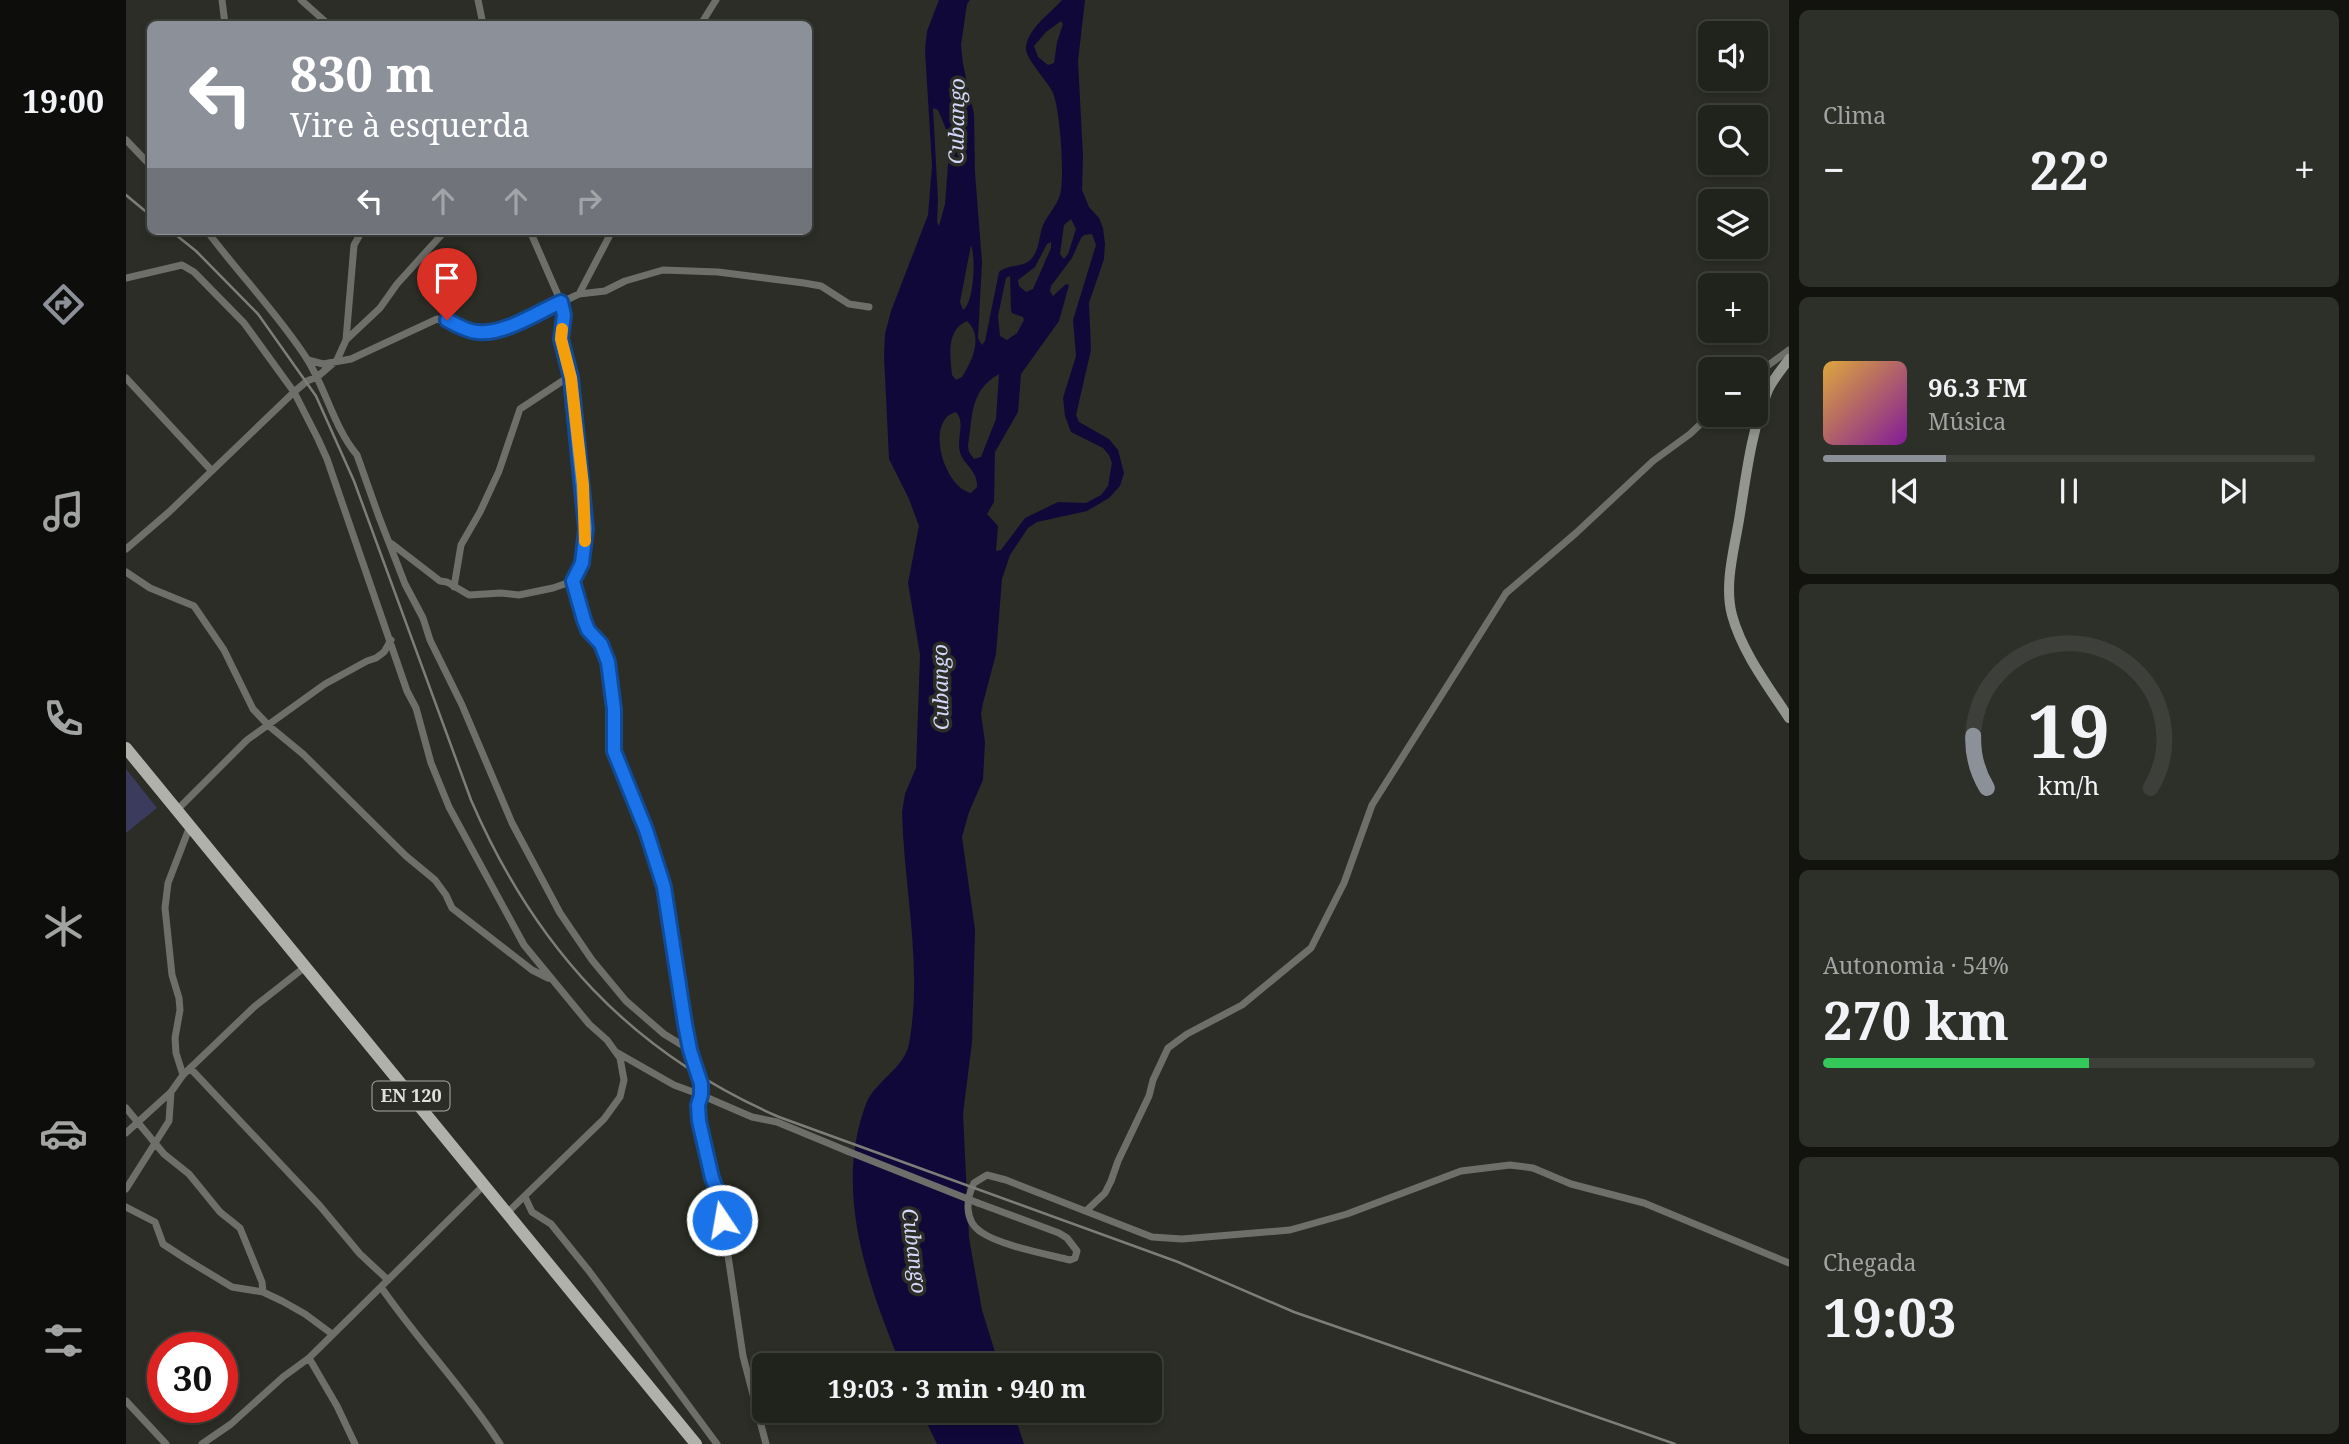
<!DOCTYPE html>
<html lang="pt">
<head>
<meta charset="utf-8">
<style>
  body { margin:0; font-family:"Noto Serif",serif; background:#2d2f29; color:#f1f3f6; height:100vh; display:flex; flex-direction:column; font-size:26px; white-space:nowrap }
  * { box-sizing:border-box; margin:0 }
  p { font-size:23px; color:#a2a4a3 }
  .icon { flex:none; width:38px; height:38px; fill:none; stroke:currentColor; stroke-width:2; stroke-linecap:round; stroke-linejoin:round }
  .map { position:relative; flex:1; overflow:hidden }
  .panel { display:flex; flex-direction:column; gap:10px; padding:10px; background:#12130f; width:560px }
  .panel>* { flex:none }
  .guide { position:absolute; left:21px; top:21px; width:665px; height:214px; border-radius:10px; box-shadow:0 4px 10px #0003,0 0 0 2px #3d3f3b; background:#8c9099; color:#fff; overflow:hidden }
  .tools { position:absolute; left:1572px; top:21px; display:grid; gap:14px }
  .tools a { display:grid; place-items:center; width:70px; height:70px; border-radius:10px; background:#20221c; box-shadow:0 4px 10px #0003,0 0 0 2px #3d3f3b; font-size:35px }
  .speed { position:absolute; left:21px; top:1332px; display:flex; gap:14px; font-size:35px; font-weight:700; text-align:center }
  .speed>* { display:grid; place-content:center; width:91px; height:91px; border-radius:50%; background:#20221c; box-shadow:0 4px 10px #0003,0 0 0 2px #3d3f3b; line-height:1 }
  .speed .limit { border:10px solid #d22; background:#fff; color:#111 }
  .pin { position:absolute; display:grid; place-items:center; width:60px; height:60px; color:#fff; margin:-72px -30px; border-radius:50% 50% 50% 0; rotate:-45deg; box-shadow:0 0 7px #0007 }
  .pin .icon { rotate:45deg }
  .me { position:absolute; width:77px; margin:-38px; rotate:348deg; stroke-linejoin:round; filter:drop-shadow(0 0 5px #0008) }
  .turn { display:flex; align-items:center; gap:24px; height:147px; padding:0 28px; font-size:32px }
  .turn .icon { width:91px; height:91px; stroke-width:2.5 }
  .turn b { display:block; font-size:49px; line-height:60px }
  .lanes { display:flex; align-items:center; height:66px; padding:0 28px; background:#0003; justify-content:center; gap:35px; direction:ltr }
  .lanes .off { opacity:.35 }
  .big { font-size:52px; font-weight:700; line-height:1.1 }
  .panel .widget { flex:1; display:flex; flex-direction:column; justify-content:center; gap:10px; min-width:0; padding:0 24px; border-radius:10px; background:#2d2f29 }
  .panel .dial { align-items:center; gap:0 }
  .dial svg { height:182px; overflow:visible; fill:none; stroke:#3d3f3b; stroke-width:7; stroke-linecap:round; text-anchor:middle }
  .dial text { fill:#f1f3f6; stroke:none }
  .song { display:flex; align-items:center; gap:21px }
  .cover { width:84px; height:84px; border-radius:10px; background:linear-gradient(135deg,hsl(40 70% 55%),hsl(290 70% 35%)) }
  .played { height:7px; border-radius:4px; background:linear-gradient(90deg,#8c9099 25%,#3d3f3b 25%) }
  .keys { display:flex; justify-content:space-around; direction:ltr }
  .heat { display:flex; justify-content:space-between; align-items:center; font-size:38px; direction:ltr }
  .charge { height:10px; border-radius:5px; background:linear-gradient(90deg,#34c759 54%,#3d3f3b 0) }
  .trip { position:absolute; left:626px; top:1353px; width:410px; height:70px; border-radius:10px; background:#20221c; box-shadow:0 4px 10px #0003,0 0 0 2px #3d3f3b; font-weight:700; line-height:70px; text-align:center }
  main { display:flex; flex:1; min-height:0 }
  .tabs { display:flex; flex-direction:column; width:126px; justify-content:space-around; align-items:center; background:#0d0e0b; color:#a2a4a3 }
  .tabs .icon { width:49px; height:49px }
  .tabs .on { color:#8c9099 }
  .tabs b { font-size:32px; color:#f1f3f6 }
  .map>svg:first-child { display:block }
</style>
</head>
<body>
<main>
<nav class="tabs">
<b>19:00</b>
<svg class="icon on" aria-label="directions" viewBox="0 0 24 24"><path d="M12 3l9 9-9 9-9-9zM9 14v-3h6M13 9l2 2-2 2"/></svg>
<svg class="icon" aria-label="music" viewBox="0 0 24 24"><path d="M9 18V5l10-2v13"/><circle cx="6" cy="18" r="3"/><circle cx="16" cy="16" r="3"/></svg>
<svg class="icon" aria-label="phone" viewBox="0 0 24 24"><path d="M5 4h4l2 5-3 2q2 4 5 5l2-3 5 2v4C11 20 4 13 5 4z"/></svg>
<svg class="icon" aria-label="climate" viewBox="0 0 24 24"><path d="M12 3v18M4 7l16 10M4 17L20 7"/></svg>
<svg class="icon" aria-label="car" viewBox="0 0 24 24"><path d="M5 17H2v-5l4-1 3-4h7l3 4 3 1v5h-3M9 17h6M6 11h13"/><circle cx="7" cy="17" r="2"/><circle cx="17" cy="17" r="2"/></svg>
<svg class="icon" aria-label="filters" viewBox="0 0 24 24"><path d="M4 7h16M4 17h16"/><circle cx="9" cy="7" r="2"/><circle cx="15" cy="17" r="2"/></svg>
</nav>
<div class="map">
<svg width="1663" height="1444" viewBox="0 0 1663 1444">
  <rect width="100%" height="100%" fill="#2b2d26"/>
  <path fill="#3b3b5d" d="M 0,769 L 31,808 L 0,833 Z"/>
  <path fill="#11083a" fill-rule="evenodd" d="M 813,0 L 844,0 L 841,4 L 835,45 L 837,64 L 848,114 L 849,173 L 856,262 L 852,338 L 856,345 L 859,341 L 873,272 C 882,263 898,269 906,258 C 913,250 913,237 916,228 C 920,216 931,206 934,195 C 939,177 934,109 927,93 C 922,81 898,58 900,47 C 903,27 924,14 936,0 L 959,0 L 952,61 L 957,156 L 956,190 L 963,207 L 973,218 L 977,228 L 979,244 L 978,259 L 963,303 L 965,350 L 950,415 L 953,422 L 983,439 L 992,450 L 998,473 L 994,486 L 983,498 L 961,511 L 911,522 L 902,528 L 884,555 L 876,579 L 870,654 L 857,703 L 855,714 L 859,742 L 857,780 L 843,812 L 836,837 L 849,930 L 846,1042 L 837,1114 L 843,1238 L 856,1310 L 873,1365 L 775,1365 C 742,1284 707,1191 740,1104 C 749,1081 778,1069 783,1044 C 797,967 778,889 776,812 L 779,794 L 790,768 L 794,655 L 782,583 L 793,526 L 783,499 L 763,459 L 758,356 L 759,334 L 765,311 L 802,215 L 806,166 L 799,50 L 801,31 ZM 935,21 L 937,24 L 931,42 L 928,63 L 922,65 L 912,57 L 908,46 L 920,32 ZM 807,108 L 812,110 L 824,139 L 819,204 L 813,226 L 811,222 L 812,200 ZM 945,219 L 950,229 L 942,254 L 938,259 L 934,254 L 938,225 ZM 966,234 L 970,245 L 947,320 L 950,356 L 937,398 L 939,416 L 945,432 L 977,448 L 983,455 L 986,463 L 982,486 L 975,495 L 960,503 L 932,502 L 899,518 L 875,550 L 870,551 L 872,526 L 861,514 L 868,502 L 869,452 L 892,412 L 895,374 L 933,321 L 943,285 L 940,284 L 927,296 L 924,291 L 925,286 L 946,258 L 955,238 L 958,235 ZM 925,242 L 925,248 L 907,289 L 900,292 L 893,286 L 892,280 L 909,267 L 921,244 ZM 845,245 C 850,258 848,303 837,310 L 834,302 ZM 884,276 L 885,310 L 886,313 L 897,317 L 898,320 L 891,333 L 881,340 L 874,336 L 872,316 L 880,278 ZM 841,321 C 858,337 846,361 836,377 L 830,380 L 826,375 C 824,356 820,330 841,321 ZM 873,374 L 870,419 L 855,457 L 848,459 L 843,452 L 842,446 C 847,417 843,391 873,374 ZM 830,412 C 840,423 830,438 834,452 C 838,466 852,470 851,487 L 845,493 C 818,488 798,420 830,412 Z
    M 795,1411 L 887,1411 L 898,1444 L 811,1444 Z"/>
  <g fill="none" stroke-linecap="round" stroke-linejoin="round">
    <path stroke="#6e6f6b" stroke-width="7" d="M 96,0 L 99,24
      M 175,0 L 202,24
      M 352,0 L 357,24
      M 575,24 L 590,0
      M 0,140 L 24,165
      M 81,231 C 113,274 152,314 181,359 C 200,389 208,428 231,455 L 253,517 L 279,584 L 297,618 L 304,640 L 336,705 L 386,823 L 434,913 L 466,960 L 500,1001 L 538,1034 L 564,1050 L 575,1084 L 575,1095 L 626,1117 L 651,1122 L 721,1151
      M 404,231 L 435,302 L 438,315 L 435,339 L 445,378 L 460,529 L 456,563 L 447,581
      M 0,278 L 56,265 L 68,272 L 118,323 L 168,392 L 192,439 L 201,459 L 281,691 L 290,708 L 305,763 L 323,807 L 398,945 L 463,1024 L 481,1040 L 494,1058 L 498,1080 L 494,1097 L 478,1119 L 381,1213
      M 453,294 L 486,231
      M 220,340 L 228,245 L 236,231
      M 182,360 L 197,364 L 225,359 L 311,319 L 350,332 L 369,331 L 394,322 L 453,294 L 479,291 L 499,281 L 537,270 L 592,272 L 678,283 L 695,286 L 723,304 L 743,307
      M 1629,375 L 1663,350
      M 0,378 L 86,471
      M 266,544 L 314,581 L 321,582 L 343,595 L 375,593 L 393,595 L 427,588 L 447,581 L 458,620 L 462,630 L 475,644 L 482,662 L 488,709 L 488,751 L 520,829 L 538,887 L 549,973 L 564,1050
      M 0,549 L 43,512 L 168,392 L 181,381 L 191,377 L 211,360 L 220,340 L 254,308 L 271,284 L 319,231
      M 0,572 L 24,588 L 68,606 L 98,650 L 127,709 L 143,726 L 177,754 L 280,856 L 309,880 L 320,895 L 326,908 L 406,970 L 422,978
      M 328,587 L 335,545 L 354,512 L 373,471 L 394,409 L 444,376
      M 51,810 L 121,740 L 199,684 L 241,661 L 250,658 L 258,652 L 265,640
      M 490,1052 L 548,1085 L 575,1095 C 565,1117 584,1173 593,1195 L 617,1356 L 640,1444
      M 64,1068 L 194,1206 L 234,1254 L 262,1280
      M 57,1075 L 50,1053 L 49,1038 L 54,1010 L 53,998 L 46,975 L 39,908 L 42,883 L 64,826
      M 0,1108 L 38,1154 L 63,1174 L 94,1212 L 114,1228 L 136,1282 L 137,1292
      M 0,1133 L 45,1092 L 57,1075 L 128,1007 L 179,967
      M 0,1189 L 43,1121 L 45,1092
      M 399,1197 L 406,1212 L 425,1224 L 463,1271 L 591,1444
      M 852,1203 L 933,1233 L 941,1238 L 951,1251 L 949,1258 L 944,1260 C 920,1254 873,1245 855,1232 C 838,1221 840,1199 848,1183 L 861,1175 L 880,1180 L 1026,1237 L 1056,1239 L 1164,1230 L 1221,1214 L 1335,1171 L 1384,1165 L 1407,1168 L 1445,1184 L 1518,1203 L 1663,1263
      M 0,1207 L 29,1222 L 37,1244 L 63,1261 L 106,1287 L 137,1292 L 156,1301 L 179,1314 L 206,1334
      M 961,1210 L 979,1193 L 985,1181 L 992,1161 L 1023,1096 L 1027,1080 L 1042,1048 L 1061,1034 L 1116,1005 L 1185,948 L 1218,883 L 1246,805 L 1380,593 L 1450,533 L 1527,461 L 1564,434 L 1584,415
      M 255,1287 C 292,1341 339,1389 374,1444
      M 183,1358 L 211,1406 L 229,1444
      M 0,1401 L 40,1444
      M 76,1444 L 105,1424 L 157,1377 L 183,1358 L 358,1185"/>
    <path stroke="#93958f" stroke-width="10" d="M 1663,359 C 1656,369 1647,379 1642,390 C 1625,431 1620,477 1613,520 C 1608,550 1598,585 1606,615 C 1616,652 1642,686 1663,718"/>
    <path stroke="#b0b2aa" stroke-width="12" d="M 0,748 L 570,1444"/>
    <path stroke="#7d7e78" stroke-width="2.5" d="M 0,195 L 24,215
      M 45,231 L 70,251 L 132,314 L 190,396 L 228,481 L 345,800 C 409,948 504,1052 653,1117 L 1052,1262 L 1168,1312 L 1549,1444"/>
    <path stroke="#6e6f6b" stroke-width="7" d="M 721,1151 L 852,1203"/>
  </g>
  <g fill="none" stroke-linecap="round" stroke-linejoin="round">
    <defs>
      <path id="route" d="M 321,320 C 330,325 343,332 352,332 C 378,335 412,312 435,302 L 438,315 L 435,339 L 445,378 L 460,529 L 456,563 L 447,581 L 458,620 L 462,630 L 475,644 L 482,662 L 488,709 L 488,751 L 520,830 L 538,887 L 559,1024 L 564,1050 L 575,1084 L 575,1095 L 572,1105 L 573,1121 L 586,1178 L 593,1195 L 596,1220"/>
    </defs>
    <use href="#route" stroke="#114b97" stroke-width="18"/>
    <use href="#route" stroke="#1a73e8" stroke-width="12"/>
    <path stroke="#f59e0b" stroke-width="12" d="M 436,329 L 435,339 L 445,378 L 457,485 L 459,541"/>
  </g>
  <g text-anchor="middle" stroke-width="7" stroke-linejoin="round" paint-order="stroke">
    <rect fill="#2b2d26" stroke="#aaaba5" stroke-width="2" x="246.5" y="1081.5" width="77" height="29" rx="5"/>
    <g font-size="18" font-weight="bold" fill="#e0e1dc">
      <text x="285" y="1102">EN 120</text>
    </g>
    <g font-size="21" font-style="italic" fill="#d5d7fa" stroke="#2b2d26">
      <text transform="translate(831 121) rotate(-89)" y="7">Cubango</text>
      <text transform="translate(815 687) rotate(-91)" y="7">Cubango</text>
      <text transform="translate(788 1251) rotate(83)" y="7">Cubango</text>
    </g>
  </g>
</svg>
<div class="tools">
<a><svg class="icon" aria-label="sound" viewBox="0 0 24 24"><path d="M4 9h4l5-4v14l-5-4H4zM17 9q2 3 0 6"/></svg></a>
<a><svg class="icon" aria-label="search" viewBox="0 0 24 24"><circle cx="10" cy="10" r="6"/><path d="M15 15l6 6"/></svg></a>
<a><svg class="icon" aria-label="layers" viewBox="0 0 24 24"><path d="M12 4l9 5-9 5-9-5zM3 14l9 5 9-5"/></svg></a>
<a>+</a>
<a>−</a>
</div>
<div class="speed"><div class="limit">30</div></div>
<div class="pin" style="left:321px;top:320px;background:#d93025"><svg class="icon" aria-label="arrive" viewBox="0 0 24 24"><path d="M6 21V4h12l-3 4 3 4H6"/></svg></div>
<svg class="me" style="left:596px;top:1220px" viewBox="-20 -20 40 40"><circle r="17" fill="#1a73e8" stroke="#fff" stroke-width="3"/><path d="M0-11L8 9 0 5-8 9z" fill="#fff"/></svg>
<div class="trip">19:03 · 3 min · 940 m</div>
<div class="guide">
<div class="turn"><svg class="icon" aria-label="left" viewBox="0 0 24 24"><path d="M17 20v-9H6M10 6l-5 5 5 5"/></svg><div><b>830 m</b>Vire à esquerda</div></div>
<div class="lanes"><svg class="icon" aria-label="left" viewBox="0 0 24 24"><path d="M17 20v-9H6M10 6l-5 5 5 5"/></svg><svg class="icon off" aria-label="ahead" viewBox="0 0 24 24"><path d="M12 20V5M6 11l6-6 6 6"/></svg><svg class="icon off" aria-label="ahead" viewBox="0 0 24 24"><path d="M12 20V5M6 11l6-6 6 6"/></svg><svg class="icon off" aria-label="right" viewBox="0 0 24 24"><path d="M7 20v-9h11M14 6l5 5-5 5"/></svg></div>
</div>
</div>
<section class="panel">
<div class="widget"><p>Clima</p>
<div class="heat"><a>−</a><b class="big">22°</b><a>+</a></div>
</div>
<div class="widget">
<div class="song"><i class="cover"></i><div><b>96.3 FM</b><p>Música</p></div></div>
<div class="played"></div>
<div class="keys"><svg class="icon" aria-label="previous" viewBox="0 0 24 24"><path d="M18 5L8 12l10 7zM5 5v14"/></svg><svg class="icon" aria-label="pause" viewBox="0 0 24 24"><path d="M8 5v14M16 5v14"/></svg><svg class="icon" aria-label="next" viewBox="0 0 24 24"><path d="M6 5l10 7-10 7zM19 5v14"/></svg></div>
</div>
<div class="widget dial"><svg viewBox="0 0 100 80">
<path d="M14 69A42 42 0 1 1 86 69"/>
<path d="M14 69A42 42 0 0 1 8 46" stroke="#8c9099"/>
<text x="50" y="56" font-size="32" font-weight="700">19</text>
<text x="50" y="72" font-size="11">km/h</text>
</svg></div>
<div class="widget"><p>Autonomia · 54%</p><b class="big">270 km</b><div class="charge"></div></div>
<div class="widget"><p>Chegada</p><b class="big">19:03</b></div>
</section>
</main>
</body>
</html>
